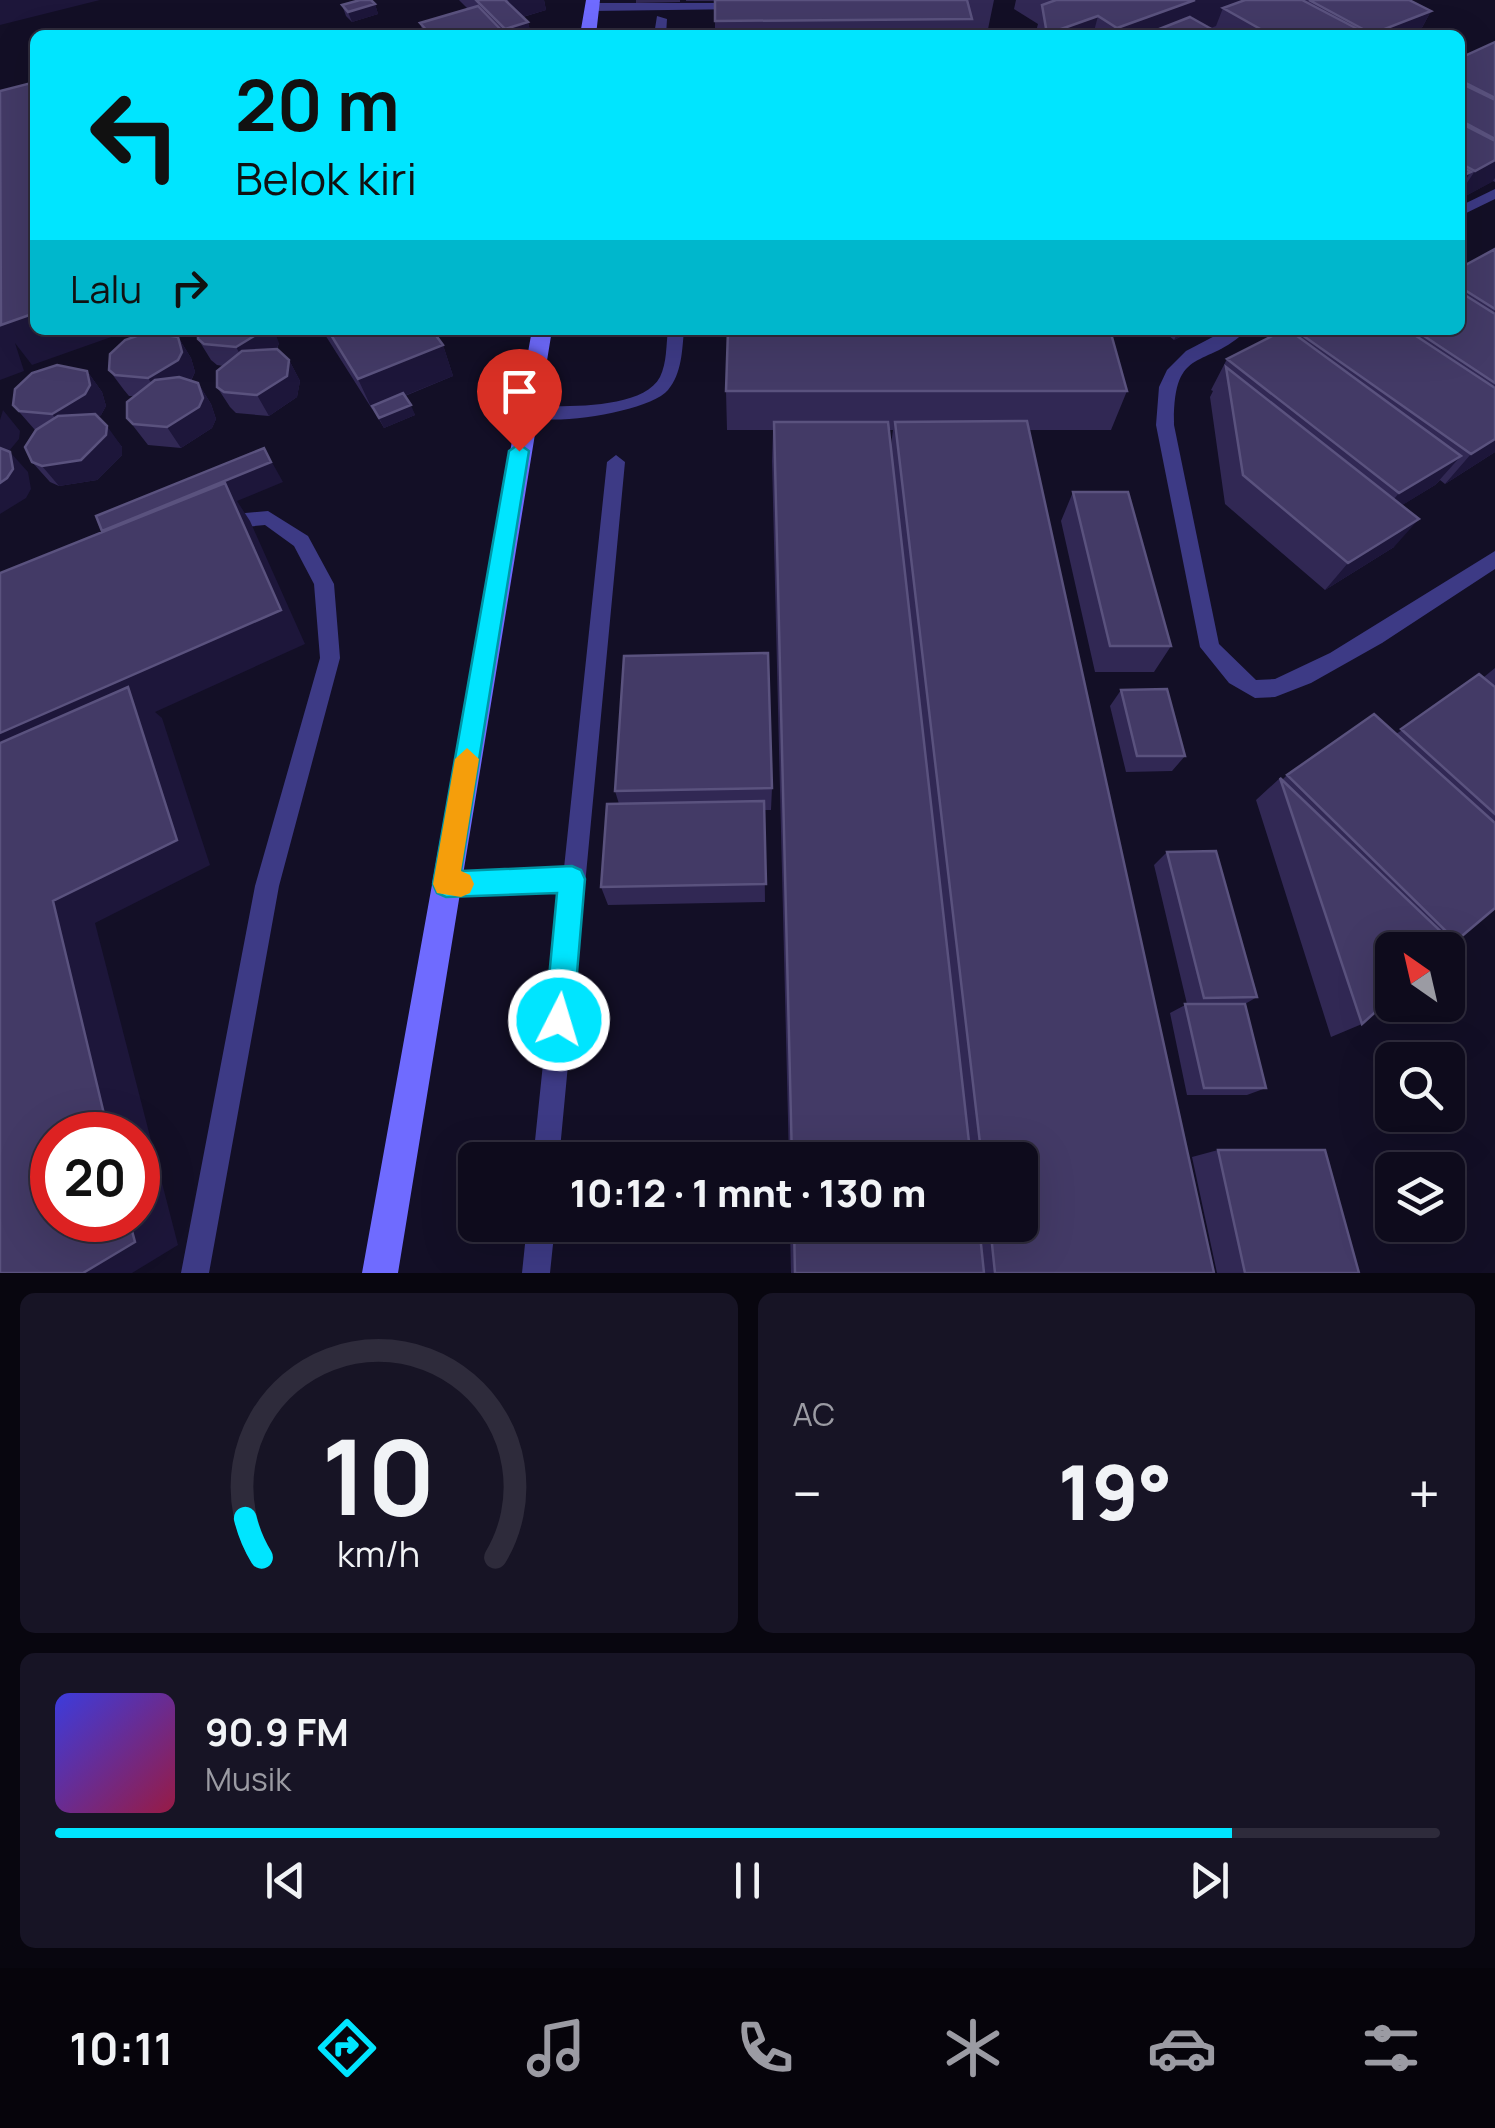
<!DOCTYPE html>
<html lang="id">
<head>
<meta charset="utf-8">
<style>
  body { margin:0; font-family:Manrope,sans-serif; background:#171425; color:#f1f3f6; height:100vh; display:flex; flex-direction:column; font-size:38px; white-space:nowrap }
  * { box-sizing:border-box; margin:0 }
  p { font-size:32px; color:#9b9ba3 }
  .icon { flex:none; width:55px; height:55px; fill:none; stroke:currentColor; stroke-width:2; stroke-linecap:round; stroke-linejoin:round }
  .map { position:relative; height:1273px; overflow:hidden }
  .drawer { display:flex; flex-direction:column; gap:20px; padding:20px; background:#08060f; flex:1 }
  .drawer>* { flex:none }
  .top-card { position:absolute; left:30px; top:30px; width:1435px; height:305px; border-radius:15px; box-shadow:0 10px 40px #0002,0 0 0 2px #2e2b3b; background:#00e5ff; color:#111; overflow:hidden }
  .needle { width:65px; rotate:326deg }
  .controls { position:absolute; left:1375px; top:932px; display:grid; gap:20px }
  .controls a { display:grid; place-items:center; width:90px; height:90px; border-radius:15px; background:#0e0b1c; box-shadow:0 10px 40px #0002,0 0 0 2px #2e2b3b; font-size:50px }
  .speed { position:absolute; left:30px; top:1112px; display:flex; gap:20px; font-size:50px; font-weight:700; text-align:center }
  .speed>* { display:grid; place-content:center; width:130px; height:130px; border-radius:50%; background:#0e0b1c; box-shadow:0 10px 40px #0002,0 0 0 2px #2e2b3b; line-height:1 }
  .speed .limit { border:15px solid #d22; background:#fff; color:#111 }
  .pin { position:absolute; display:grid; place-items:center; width:85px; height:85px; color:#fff; margin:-102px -42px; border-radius:50% 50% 50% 0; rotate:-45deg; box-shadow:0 0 10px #0007 }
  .pin .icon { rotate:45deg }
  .me { position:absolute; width:110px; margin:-55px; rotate:5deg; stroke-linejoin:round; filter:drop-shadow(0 0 8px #0008) }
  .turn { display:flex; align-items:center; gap:35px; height:210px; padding:0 40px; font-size:45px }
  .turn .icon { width:130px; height:130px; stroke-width:2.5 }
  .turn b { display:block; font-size:70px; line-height:85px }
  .then { display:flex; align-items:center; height:95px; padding:0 40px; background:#0003; gap:20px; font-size:38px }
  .big { font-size:75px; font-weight:800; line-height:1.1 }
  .drawer .card { flex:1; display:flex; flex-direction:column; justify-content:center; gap:15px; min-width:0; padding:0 35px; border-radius:15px; background:#171425 }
  .drawer .dial { align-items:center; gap:0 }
  .dial svg { height:260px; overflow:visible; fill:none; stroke:#2e2b3b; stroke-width:7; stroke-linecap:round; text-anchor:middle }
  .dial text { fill:#f1f3f6; stroke:none }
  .song { display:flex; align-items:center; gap:30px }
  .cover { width:120px; height:120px; border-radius:15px; background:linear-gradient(135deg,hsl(240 70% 55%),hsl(340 70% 35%)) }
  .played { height:10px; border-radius:5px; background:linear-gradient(90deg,#00e5ff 85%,#2e2b3b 85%) }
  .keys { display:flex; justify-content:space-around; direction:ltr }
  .heat { display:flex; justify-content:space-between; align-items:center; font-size:55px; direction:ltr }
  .drawer .tiles { flex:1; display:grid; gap:20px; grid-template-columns:1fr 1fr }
  .card:last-child { grid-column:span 2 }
  .trip { position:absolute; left:458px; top:1142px; width:580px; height:100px; border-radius:15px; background:#0e0b1c; box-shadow:0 10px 40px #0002,0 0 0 2px #2e2b3b; font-weight:800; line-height:100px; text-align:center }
  .dock { display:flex; height:160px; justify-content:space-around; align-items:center; background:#06040b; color:#9b9ba3 }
  .dock .icon { width:70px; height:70px }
  .dock .current { color:#00e5ff }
  .dock b { font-size:45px; color:#f1f3f6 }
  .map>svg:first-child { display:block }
</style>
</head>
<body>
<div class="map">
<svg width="1495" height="1273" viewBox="0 0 1495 1273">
  <rect width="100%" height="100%" fill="#130f26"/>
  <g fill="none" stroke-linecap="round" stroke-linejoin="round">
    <path fill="#3d3a85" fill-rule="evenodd" d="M 741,3 L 747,7 L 745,9 L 592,11 L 586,7 L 592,3 Z
      M 657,16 L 667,19 L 666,35 L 654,35 Z
      M 1495,189 L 1495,199 L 1460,216 L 1460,206 Z
      M 668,330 L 684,330 C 682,351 682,373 668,390 C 649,413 536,430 517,412 L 526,406 C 559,406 642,411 660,377 C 667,363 666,345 668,330 Z
      M 1226,330 L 1247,330 C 1205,371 1173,343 1174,425 L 1219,644 L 1256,680 L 1275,679 L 1330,653 L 1495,551 L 1495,569 L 1382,643 L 1311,683 L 1275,697 L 1255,698 L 1229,683 L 1200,647 L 1156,425 L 1159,387 L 1167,370 L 1186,351 Z
      M 616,455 L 625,462 L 559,1160 L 533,1160 L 561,891 L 508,896 L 446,895 L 438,892 L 434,884 L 438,876 L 446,873 L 508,874 L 564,868 L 607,462 Z
      M 268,511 L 308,536 L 334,584 L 340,658 L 279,886 L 209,1273 L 181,1273 L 255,886 L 320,658 L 314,584 L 294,546 L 265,525 L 224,529 L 215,522 L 224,515 Z
      M 527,1225 L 555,1225 L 550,1273 L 522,1273 Z"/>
    <path fill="#6f6bff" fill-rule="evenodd" d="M 586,0 L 600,0 L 596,35 L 580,35 Z
      M 532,330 L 552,330 L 398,1273 L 362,1273 Z"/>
  </g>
  <path fill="#312854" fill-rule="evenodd" d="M 459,0 L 544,0 L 546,10 L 523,17 L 528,22 L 531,35 L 424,35 L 420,23 L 468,9 Z
    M 636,0 L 680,0 L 680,2 L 636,3 Z
    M 686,0 L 994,0 L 988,29 L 970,29 L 969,35 L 715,35 L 715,1 L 686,1 Z
    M 1016,0 L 1409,0 L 1431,11 L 1418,35 L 1035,35 L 1038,24 L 1014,9 Z
    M 375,4 L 378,14 L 352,22 L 346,16 L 342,5 Z
    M 1495,42 L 1495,182 L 1493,181 L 1460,199 L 1460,58 Z
    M 1495,249 L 1495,452 L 1445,484 L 1440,480 L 1435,485 L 1402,505 L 1394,547 L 1325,590 L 1225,504 L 1210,397 L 1213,391 L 1211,390 L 1227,359 L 1293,333 L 1295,330 L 1460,330 L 1460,268 Z
    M 322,330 L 432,330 L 443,345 L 453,376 L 405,396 L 415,415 L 384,428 L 373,409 L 372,409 Z
    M 1162,330 L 1194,330 L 1174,340 Z
    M 178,337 L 191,358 L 195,372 L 191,381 L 198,383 L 211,404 L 216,419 L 212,428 L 181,448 L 148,445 L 127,418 L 134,396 L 129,396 L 124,390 L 109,370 Z
    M 198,339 L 279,343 L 277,349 L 289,360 L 300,381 L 297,397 L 269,416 L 236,413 L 230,407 L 217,387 L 223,366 L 217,365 L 211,360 Z
    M 87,371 L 102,392 L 106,406 L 101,415 L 98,417 L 122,447 L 122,455 L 97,480 L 59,486 L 50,482 L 32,462 L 35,430 L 13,405 Z
    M 726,391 L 1127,391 L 1111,430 L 1029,430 L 1214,1273 L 791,1273 L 790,1225 L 1020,1225 L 1020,1160 L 789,1160 L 772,461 L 773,430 L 727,430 ZM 889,430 L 893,430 L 891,445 Z
    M 1073,492 L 1171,646 L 1154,672 L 1095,672 L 1061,521 Z
    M 1495,668 L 1495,908 L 1452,943 L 1362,1024 L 1331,1037 L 1256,800 L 1280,778 L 1282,780 L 1287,775 L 1396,734 L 1484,677 Z
    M 1121,690 L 1185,756 L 1172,771 L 1126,772 L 1110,706 Z
    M 772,788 L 771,810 L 764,810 L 765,902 L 608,905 L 601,887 L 619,804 L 615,791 Z
    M 1167,852 L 1257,997 L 1245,1004 L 1266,1088 L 1247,1095 L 1187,1095 L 1170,1013 L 1187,1004 L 1154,865 Z
    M 1218,1150 L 1359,1273 L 1217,1273 L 1192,1157 Z"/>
  <path fill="#1d163a" d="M 0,0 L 100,0 L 0,25 Z
    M 508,0 L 544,0 L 546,10 L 512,20 Z
    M 1195,0 L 1277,0 L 1223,8 L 1216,26 L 1193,35 L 1115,35 L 1117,28 Z
    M 375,4 L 378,14 L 352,22 L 348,12 Z
    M 1431,11 L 1418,35 L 1372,35 L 1372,34 Z
    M 1098,16 L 1093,35 L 1047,35 L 1047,34 Z
    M 528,22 L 531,35 L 507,35 L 505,29 Z
    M 1495,160 L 1495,178 L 1492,182 L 1460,199 L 1460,193 L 1475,171 Z
    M 1471,172 L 1460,188 L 1460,177 Z
    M 0,300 L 35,313 L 35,330 L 131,330 L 32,365 L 15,343 L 24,371 L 0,380 Z
    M 264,330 L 274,330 L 279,343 L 276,350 L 248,368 L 236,347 Z
    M 1179,330 L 1194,330 L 1174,340 Z
    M 178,337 L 191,358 L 195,372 L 191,380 L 162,399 L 148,378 Z
    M 443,345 L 453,376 L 372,409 L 358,379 Z
    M 289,360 L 300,381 L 297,397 L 269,416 L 257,395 Z
    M 87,371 L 102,392 L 106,406 L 101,415 L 68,434 L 52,414 Z
    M 198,383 L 211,404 L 216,419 L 212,428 L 181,448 L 167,427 Z
    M 411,405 L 415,415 L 384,428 L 379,418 Z
    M 3,410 L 20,431 L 19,439 L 4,457 L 0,459 L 0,420 Z
    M 107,426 L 122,447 L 122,455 L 97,480 L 59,486 L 42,466 Z
    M 1495,439 L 1495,452 L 1445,484 L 1471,454 Z
    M 264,448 L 283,482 L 237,501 L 250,521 L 305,644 L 155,712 L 162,718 L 210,865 L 95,923 L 178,1245 L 132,1273 L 83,1273 L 129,1220 L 138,1220 L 138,1135 L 109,1135 L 53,901 L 0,782 L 0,733 L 102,531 Z
    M 10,452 L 28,472 L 31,489 L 26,498 L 0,514 L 0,483 Z
    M 1461,456 L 1435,485 L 1375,522 L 1399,493 Z
    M 1419,519 L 1394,547 L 1325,590 L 1348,563 Z"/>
  <path fill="#433a66" stroke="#5a527e" stroke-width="2.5" d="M 360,0 L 371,0 L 375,4 L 348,12 L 342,5 Z
    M 476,0 L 505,0 L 528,22 L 505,29 Z
    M 715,0 L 967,0 L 972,19 L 715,21 Z
    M 1056,0 L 1195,0 L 1117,28 L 1098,16 L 1047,34 L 1042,5 Z
    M 1245,0 L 1302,0 L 1369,35 L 1271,35 L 1223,8 Z
    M 1309,0 L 1409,0 L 1431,11 L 1372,34 Z
    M 478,6 L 506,35 L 431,35 L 420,23 Z
    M 1190,17 L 1222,35 L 1144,35 Z
    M 413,30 L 419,35 L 398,34 Z
    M 772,32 L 949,32 L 949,35 L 772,35 Z
    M 1495,42 L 1495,98 L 1460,80 L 1460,58 Z
    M 35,82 L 35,313 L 1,325 L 0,91 Z
    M 1460,83 L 1495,100 L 1495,139 L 1460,120 Z
    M 1460,123 L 1495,141 L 1495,160 L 1475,171 L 1460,163 Z
    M 1460,166 L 1471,172 L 1460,177 Z
    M 1495,249 L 1495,309 L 1460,287 L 1460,268 Z
    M 1460,292 L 1495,314 L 1495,383 L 1415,330 L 1460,330 Z
    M 198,330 L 264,330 L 236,347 L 204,344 L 198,339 Z
    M 328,330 L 432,330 L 443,345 L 358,379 Z
    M 728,330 L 1110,330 L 1127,391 L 726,391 Z
    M 1284,330 L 1289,330 L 1461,456 L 1399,493 L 1227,359 Z
    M 1295,330 L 1407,330 L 1495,388 L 1495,439 L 1471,454 Z
    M 148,332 L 178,337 L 182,352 L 178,360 L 148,378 L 115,375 L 109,370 L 110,354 L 125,340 Z
    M 277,349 L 289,360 L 287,376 L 257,395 L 224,392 L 217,387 L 217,371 L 242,351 Z
    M 57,365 L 87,371 L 90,385 L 85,394 L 52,414 L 19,411 L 13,405 L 15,389 L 32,373 Z
    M 1226,367 L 1419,519 L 1348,563 L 1243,475 Z
    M 179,377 L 198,383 L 203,398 L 199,407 L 167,427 L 133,424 L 127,418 L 127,402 L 155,380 Z
    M 403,393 L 411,405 L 379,418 L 372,406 Z
    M 95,414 L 107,426 L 106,435 L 81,460 L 42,466 L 32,462 L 25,447 L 36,430 L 58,416 Z
    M 1027,421 L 1214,1273 L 995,1273 L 990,1225 L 1020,1225 L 1020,1160 L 982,1160 L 895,422 Z
    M 774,422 L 888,422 L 971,1160 L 792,1160 Z
    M 0,448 L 10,452 L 13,469 L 7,478 L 0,483 Z
    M 264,448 L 271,462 L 102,531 L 96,516 Z
    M 225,483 L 281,610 L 0,733 L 0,573 Z
    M 1073,492 L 1128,492 L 1171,646 L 1110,646 Z
    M 768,653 L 772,788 L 615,791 L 624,656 Z
    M 1479,674 L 1495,687 L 1495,814 L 1401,729 Z
    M 128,687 L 177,840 L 53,901 L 109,1135 L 52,1135 L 52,1220 L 129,1220 L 135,1242 L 83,1273 L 0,1273 L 0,743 Z
    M 1167,689 L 1185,756 L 1137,756 L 1121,690 Z
    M 1374,714 L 1495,823 L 1495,908 L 1456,941 L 1287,775 Z
    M 1280,778 L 1453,943 L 1445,950 L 1392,950 L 1392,997 L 1362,1024 Z
    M 764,801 L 766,884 L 601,887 L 607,804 Z
    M 1216,851 L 1257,997 L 1204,998 L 1167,852 Z
    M 1185,1004 L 1245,1004 L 1266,1088 L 1204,1088 Z
    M 1218,1150 L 1325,1150 L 1359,1273 L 1245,1273 Z
    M 794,1225 L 979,1225 L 984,1273 L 795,1273 Z"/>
  <path fill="#00e5ff" stroke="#0095a6" stroke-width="2.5" d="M 519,444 L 529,451 L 461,871 L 572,866 L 581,870 L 585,879 L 573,1020 L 569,1030 L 559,1034 L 549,1030 L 545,1020 L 557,893 L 446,897 L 437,893 L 433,884 L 509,451 Z"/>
  <path fill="#f59e0b" d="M 467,748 L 479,759 L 461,871 L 470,875 L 474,884 L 470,893 L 461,897 L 437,893 L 433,884 L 455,759 Z"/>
</svg>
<div class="controls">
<a><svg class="needle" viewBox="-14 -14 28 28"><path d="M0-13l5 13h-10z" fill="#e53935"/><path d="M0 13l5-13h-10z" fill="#9b9ba3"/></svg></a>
<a><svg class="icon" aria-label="search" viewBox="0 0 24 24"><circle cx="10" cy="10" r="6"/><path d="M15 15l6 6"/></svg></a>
<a><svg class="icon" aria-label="layers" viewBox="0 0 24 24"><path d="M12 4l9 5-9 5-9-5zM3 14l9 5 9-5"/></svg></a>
</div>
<div class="speed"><div class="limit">20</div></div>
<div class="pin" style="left:519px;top:451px;background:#d93025"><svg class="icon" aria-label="arrive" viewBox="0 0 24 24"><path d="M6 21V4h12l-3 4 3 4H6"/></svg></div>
<svg class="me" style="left:559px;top:1020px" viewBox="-20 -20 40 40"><circle r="17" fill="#00e5ff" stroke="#fff" stroke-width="3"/><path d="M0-11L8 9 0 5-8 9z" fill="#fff"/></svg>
<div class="trip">10:12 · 1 mnt · 130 m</div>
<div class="top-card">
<div class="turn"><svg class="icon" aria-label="left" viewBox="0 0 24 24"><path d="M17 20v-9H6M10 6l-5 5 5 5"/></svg><div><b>20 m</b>Belok kiri</div></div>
<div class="then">Lalu<svg class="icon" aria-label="right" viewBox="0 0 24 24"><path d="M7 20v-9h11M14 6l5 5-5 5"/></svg></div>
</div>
</div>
<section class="drawer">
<div class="tiles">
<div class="card dial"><svg viewBox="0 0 100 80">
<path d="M14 69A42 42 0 1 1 86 69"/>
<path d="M14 69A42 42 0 0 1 9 57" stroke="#00e5ff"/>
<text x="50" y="56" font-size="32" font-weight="700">10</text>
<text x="50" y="72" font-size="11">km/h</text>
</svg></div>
<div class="card"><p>AC</p>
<div class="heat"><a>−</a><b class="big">19°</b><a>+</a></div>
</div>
<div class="card">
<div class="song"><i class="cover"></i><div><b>90.9 FM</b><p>Musik</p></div></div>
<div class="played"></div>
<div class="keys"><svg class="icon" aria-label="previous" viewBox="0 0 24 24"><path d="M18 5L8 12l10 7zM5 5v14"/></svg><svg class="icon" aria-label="pause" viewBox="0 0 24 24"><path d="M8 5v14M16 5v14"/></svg><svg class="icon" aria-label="next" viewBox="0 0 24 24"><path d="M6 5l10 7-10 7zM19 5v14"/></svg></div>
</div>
</div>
</section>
<nav class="dock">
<b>10:11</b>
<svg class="icon current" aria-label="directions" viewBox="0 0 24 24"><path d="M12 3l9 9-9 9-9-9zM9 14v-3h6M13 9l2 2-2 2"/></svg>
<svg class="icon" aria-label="music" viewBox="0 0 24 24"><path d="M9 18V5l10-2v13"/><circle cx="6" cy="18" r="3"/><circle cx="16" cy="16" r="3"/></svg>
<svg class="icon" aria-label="phone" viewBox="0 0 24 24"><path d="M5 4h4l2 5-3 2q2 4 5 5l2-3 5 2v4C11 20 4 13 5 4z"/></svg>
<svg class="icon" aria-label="climate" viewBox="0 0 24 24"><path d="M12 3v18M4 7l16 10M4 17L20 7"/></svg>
<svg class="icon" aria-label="car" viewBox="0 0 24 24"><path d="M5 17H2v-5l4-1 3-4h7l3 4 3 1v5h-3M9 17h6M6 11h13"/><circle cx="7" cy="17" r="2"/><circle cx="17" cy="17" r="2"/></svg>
<svg class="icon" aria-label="filters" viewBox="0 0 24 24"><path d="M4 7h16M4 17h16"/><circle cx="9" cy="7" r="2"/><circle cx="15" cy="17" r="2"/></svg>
</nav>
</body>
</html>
